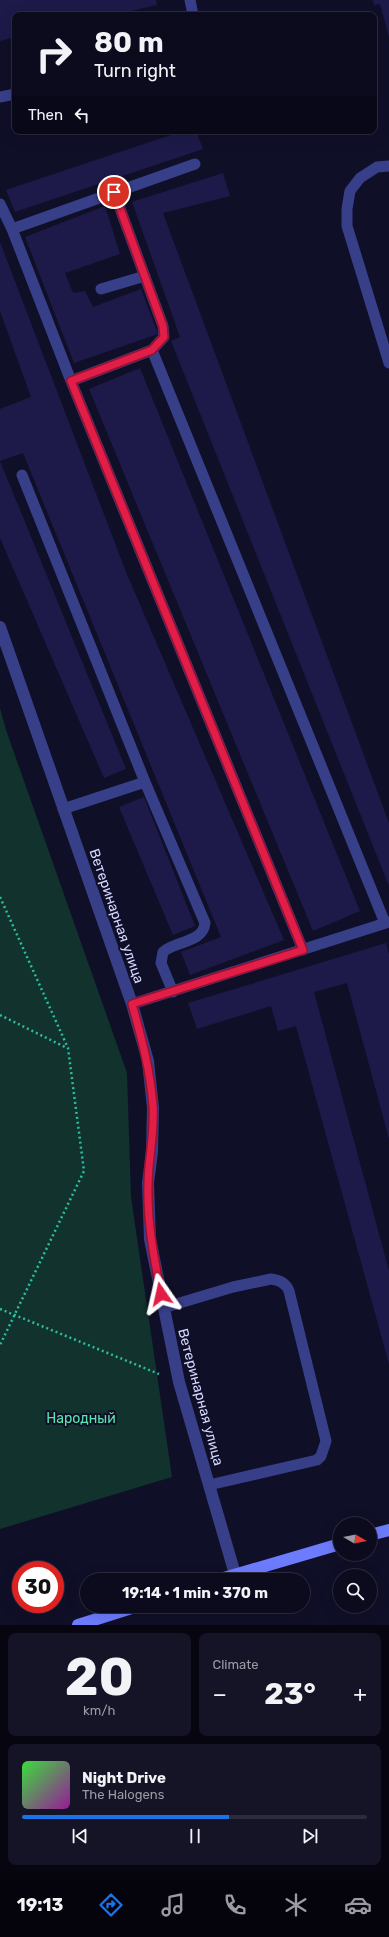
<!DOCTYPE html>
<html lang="en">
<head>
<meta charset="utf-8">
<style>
  body { margin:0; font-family:Rubik,sans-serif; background:#151427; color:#f1f3f6; height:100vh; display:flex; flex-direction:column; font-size:15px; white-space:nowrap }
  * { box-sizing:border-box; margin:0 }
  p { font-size:13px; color:#9a9ba4 }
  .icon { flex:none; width:22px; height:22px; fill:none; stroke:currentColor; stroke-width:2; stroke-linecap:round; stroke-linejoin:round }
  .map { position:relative; height:1625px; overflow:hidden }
  .drawer { display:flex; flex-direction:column; gap:8px; padding:8px; background:#070610; flex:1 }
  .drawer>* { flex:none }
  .banner { position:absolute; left:12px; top:12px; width:365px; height:122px; border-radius:8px; box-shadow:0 4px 16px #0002,0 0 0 1px #2c2b3c; background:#0c0b1e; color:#f1f3f6; overflow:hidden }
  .needle { width:26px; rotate:99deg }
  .tools { position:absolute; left:333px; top:1517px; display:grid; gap:8px }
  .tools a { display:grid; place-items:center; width:44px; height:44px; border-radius:50%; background:#0c0b1e; box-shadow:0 4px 16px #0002,0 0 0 1px #2c2b3c; font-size:20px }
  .speed { position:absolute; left:12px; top:1561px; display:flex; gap:8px; font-size:20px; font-weight:700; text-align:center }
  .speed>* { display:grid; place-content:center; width:52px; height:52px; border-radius:50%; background:#0c0b1e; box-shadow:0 4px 16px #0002,0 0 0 1px #2c2b3c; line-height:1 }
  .speed .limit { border:6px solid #d22; background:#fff; color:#111 }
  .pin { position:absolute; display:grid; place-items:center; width:34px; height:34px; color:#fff; margin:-17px; border:2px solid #fff; border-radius:50%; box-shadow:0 1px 4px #0007 }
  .me { position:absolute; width:44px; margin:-22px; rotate:349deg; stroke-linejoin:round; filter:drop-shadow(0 0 3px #0008) }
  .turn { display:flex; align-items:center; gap:14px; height:84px; padding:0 16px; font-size:18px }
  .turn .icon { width:52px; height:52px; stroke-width:2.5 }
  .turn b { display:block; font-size:28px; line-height:34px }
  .then { display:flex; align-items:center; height:38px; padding:0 16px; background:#0003; gap:8px; font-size:15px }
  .big { font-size:30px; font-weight:700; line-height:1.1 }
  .drawer .card { flex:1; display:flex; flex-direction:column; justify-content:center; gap:6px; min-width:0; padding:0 14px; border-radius:8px; background:#151427 }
  .drawer .dial { align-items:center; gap:0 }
  .dial b { font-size:52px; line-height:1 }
  .song { display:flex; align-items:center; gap:12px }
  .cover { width:48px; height:48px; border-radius:6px; background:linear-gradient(135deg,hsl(120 70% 55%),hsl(300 70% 35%)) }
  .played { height:4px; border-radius:2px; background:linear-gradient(90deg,#1a73e8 60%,#2c2b3c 60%) }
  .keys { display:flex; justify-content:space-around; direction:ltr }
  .heat { display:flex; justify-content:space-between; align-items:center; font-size:22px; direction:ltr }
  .drawer .tiles { flex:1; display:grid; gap:8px; grid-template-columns:1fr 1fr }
  .card:last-child { grid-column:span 2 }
  .trip { position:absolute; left:80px; top:1573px; width:230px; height:40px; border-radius:20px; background:#0c0b1e; box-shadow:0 4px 16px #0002,0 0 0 1px #2c2b3c; font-weight:700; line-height:40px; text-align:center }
  .tabs { display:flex; height:64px; justify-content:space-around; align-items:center; background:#05040c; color:#9a9ba4 }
  .tabs .icon { width:28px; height:28px }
  .tabs .active { color:#1a73e8 }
  .tabs b { font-size:18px; color:#f1f3f6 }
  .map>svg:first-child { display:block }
</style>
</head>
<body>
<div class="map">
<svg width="389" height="1625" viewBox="0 0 389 1625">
  <rect width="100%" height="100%" fill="#100f28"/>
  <path fill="#11322d" d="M 0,708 L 6,730 L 127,1073 L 131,1197 L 172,1477 L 0,1529 Z"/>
  <path fill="#1d1a4a" d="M 0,0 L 156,0 L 157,5 L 114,15 L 15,15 L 15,37 L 0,41 Z
    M 373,0 L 389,0 L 389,37 L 380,4 L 374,5 Z
    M 183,131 L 196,131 L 203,149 L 15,212 L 6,190 Z
    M 223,173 L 230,196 L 163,213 L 389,823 L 389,886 L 171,341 L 180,337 L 132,202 Z
    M 105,206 L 120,254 L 65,273 L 73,293 L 85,291 L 93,307 L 141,289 L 158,334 L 74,363 L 25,237 Z
    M 0,242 L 126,572 L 284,940 L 190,975 L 181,952 L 221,937 L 23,453 L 0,461 L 126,769 L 104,778 L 0,538 L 0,409 L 31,397 L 0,311 Z
    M 140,368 L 360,911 L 313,931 L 89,389 Z
    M 144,797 L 195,926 L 173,935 L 119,807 Z
    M 386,943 L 389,954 L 389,1139 L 347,983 L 314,992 L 389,1271 L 389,1364 L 296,1026 L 278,1031 L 271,1006 L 197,1029 L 188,1003 Z"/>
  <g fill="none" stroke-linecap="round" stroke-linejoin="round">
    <path stroke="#2bbea2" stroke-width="2.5" stroke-dasharray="2 3" stroke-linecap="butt" d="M 0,897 L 68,1048 L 84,1171 L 0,1345
      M 0,1015 L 67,1048
      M 0,1309 L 159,1374"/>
    <path stroke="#383f89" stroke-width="11" d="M 190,0 L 193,15
      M 0,97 L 15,94
      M 389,166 L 377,167 L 360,178 L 350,191 L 347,209 L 347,226 L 389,363
      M 0,204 L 12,229 L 71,381 L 303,950
      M 12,229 L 195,164
      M 101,289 L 145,276
      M 152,350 L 385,923
      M 71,381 L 152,350 L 164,337 L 163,326 L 114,192
      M 22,475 L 145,782 L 205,923 C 203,943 175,941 163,952 L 161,963 L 173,992
      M 63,809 L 145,782
      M 132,1004 L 389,922
      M 163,1308 L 233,1287 L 271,1279 C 280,1280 286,1283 289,1291 L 326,1441 L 321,1456 L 317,1460 L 209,1485"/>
    <path stroke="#383f89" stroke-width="12" d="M 0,627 L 132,1004 L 148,1061 L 153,1108 L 152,1152 L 148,1183 L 150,1239 L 179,1382 L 235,1574"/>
    <path stroke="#6d7cff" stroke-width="12" d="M 370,1535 L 389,1530
      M 217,1580 L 340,1544
      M 78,1625 L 138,1606"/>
  </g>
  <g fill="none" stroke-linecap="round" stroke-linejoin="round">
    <defs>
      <path id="route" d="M 114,192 L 163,326 L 164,337 L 152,350 L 71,381 L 303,950 L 132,1004 C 142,1040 150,1069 153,1106 C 155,1133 148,1159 148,1185 C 147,1222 154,1258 161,1294"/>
    </defs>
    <use href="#route" stroke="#92132f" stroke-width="10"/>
    <use href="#route" stroke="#e11d48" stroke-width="7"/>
  </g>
  <g text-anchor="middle" stroke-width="4" stroke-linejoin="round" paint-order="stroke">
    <g font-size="14" fill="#d6d7ff" stroke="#100f28">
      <text transform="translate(117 916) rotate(71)" y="5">Ветеринарная улица</text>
      <text transform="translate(201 1397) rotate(75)" y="5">Ветеринарная улица</text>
    </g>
    <g font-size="14" fill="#5ce5b1" stroke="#100f28">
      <text x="81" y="1423">Народный</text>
    </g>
  </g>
</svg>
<div class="tools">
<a><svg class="needle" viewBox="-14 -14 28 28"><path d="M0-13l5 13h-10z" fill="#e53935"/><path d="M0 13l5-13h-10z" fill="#9a9ba4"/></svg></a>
<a><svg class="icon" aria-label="search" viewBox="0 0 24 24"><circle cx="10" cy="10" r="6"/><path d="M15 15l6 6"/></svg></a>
</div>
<div class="speed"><div class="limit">30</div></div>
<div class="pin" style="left:114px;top:192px;background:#d93025"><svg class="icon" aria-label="arrive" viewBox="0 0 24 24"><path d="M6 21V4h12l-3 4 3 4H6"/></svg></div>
<svg class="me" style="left:161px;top:1294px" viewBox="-20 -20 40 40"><path d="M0-17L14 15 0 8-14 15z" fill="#e11d48" stroke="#fff" stroke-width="4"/></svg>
<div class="trip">19:14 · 1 min · 370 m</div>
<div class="banner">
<div class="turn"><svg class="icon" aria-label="right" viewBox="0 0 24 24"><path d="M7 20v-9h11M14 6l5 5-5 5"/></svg><div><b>80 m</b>Turn right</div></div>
<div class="then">Then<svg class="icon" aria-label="left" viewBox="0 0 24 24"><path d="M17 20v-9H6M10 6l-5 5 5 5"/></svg></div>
</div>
</div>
<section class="drawer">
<div class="tiles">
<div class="card dial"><b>20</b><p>km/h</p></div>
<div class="card"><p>Climate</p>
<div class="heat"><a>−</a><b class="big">23°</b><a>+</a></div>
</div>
<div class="card">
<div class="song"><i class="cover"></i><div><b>Night Drive</b><p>The Halogens</p></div></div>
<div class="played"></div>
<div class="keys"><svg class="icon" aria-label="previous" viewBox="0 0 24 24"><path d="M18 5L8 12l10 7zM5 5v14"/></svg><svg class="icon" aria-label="pause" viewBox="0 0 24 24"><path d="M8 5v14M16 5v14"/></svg><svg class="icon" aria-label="next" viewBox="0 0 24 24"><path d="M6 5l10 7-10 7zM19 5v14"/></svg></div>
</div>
</div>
</section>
<nav class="tabs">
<b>19:13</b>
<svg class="icon active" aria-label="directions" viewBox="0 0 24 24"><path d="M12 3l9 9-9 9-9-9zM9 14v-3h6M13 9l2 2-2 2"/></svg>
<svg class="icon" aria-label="music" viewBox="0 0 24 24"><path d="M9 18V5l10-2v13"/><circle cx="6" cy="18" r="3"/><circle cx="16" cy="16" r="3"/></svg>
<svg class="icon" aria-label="phone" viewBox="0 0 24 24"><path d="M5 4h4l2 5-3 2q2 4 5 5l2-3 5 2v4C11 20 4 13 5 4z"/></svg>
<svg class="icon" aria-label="climate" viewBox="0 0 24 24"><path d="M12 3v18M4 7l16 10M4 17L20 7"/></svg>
<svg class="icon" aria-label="car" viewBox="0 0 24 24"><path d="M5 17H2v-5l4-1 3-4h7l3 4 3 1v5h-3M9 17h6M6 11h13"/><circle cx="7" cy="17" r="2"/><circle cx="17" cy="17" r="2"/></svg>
</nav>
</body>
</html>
